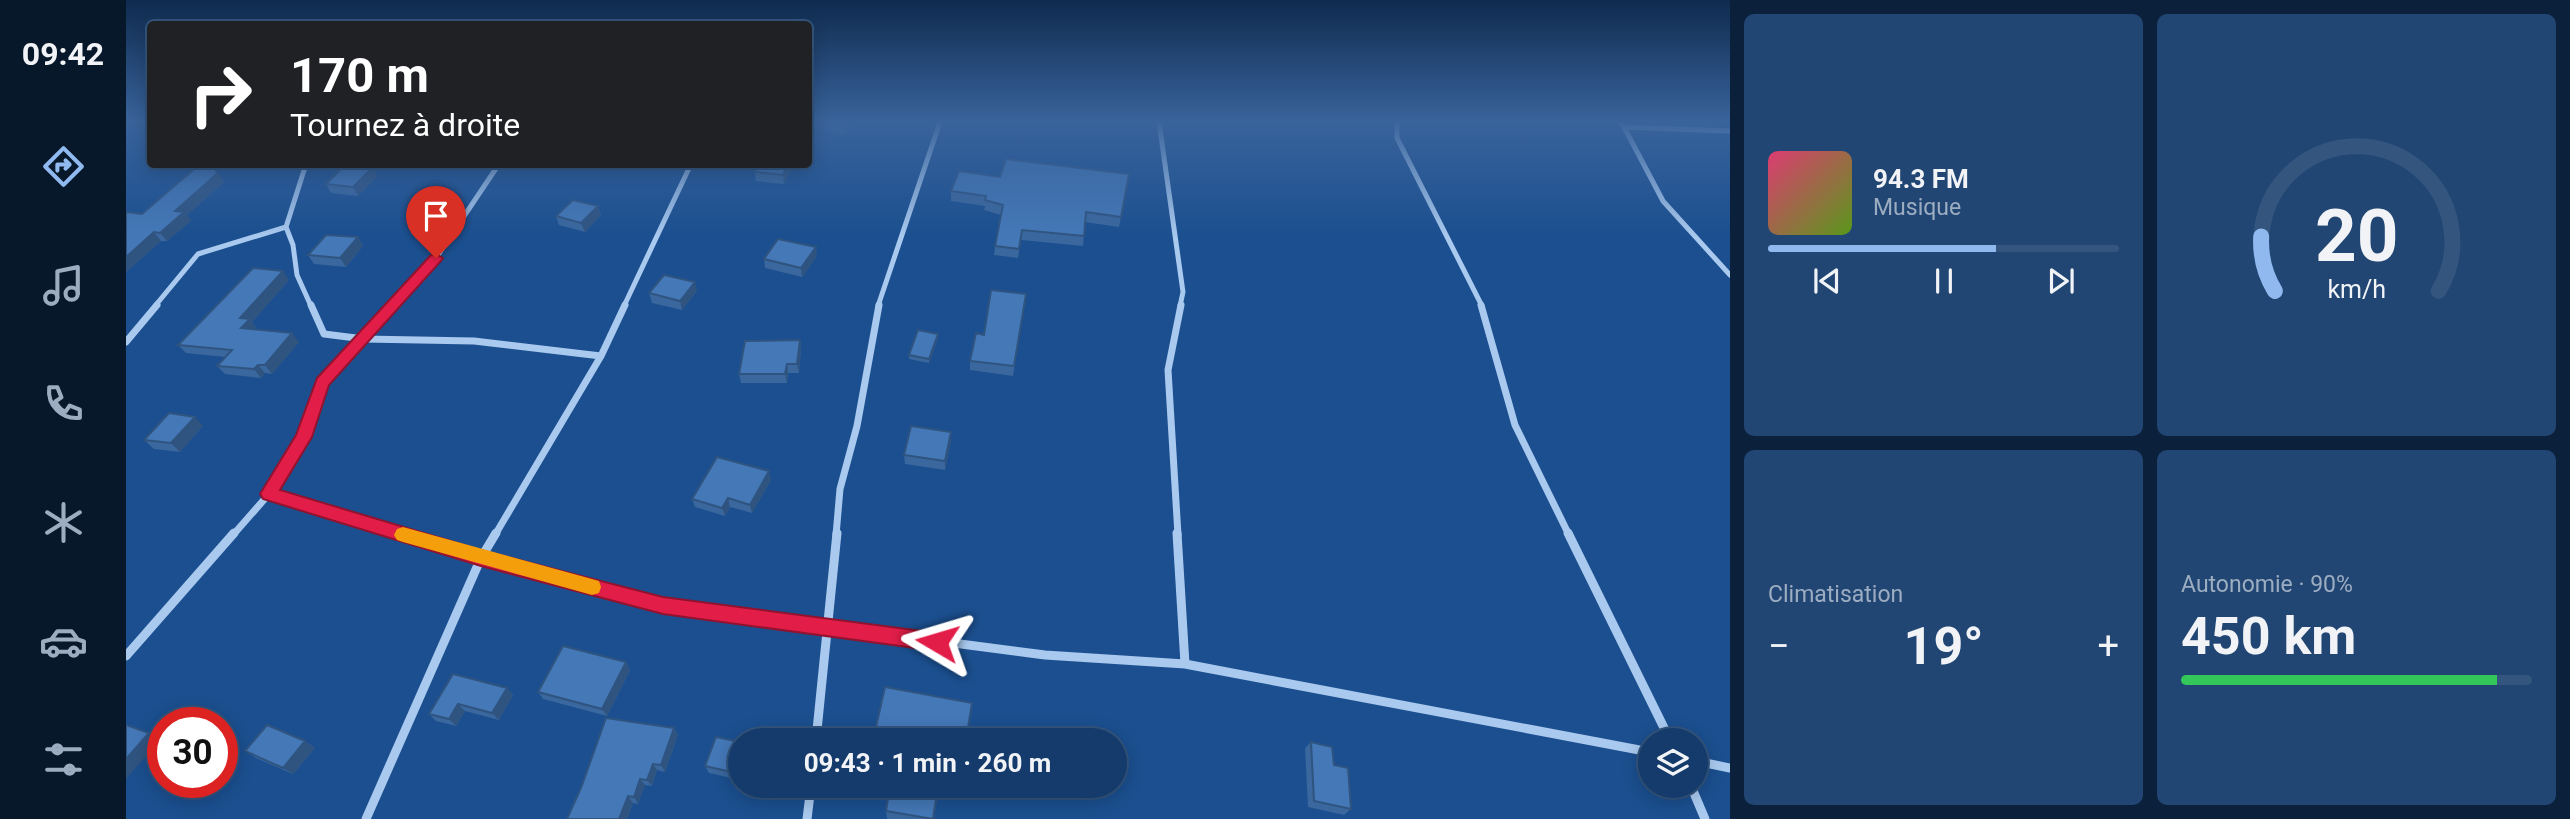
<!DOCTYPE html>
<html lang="fr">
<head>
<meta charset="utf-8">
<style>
  body { margin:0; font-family:Roboto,sans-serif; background:#214673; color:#f1f3f6; height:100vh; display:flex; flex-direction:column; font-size:26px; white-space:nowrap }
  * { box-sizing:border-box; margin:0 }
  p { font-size:23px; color:#9dadc1 }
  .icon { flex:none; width:38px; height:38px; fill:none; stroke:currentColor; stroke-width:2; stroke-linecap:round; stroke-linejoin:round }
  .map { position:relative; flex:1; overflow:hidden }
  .side { display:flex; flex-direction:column; gap:14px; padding:14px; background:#0b203b; width:840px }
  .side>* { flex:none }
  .guide { position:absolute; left:21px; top:21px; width:665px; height:147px; border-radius:7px; box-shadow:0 4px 18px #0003,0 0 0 2px #33557e; background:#202124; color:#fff; overflow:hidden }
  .buttons { position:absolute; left:1512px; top:728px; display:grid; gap:14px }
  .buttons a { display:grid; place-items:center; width:70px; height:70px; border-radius:50%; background:#143b6b; box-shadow:0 4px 18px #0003,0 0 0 2px #33557e; font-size:35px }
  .speed { position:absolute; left:21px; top:707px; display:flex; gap:14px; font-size:35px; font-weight:700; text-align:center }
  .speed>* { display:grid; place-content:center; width:91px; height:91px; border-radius:50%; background:#143b6b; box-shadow:0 4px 18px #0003,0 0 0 2px #33557e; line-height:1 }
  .speed .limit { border:10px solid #d22; background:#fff; color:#111 }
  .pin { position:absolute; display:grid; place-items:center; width:60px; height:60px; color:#fff; margin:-72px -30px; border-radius:50% 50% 50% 0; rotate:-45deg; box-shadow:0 0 7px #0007 }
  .pin .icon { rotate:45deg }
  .me { position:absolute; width:77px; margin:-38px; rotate:277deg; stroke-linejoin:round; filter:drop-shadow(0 0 5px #0008) }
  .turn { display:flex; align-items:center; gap:24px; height:147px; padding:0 28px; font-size:32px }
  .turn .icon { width:91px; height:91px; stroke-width:2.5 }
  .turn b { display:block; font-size:49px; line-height:60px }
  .big { font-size:52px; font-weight:700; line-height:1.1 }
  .side .widget { flex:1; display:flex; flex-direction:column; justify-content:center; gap:10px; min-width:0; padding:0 24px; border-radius:10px; background:#214673 }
  .side .dial { align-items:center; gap:0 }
  .dial svg { height:182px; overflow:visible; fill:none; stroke:#33557e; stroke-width:7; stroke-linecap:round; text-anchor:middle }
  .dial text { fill:#f1f3f6; stroke:none }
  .song { display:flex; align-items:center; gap:21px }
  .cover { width:84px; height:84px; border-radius:10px; background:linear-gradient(135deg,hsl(340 70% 55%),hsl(90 70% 35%)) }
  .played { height:7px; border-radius:4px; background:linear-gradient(90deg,#90b9f0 65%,#33557e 65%) }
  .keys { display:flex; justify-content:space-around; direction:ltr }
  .heat { display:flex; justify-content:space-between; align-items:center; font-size:38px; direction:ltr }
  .charge { height:10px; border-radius:5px; background:linear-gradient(90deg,#34c759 90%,#33557e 0) }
  .side .tiles { flex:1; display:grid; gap:14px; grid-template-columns:repeat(2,1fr) }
  .trip { position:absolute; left:602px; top:728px; width:399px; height:70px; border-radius:35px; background:#143b6b; box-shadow:0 4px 18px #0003,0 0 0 2px #33557e; font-weight:700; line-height:70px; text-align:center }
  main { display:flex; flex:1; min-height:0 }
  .tab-bar { display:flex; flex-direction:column; width:126px; justify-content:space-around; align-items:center; background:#08182b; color:#9dadc1 }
  .tab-bar .icon { width:49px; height:49px }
  .tab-bar .active { color:#90b9f0 }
  .tab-bar b { font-size:32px; color:#f1f3f6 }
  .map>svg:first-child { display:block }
</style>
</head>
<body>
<main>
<nav class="tab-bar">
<b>09:42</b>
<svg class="icon active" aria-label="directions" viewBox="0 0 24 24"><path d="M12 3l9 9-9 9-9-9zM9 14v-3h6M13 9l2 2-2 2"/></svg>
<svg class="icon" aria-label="music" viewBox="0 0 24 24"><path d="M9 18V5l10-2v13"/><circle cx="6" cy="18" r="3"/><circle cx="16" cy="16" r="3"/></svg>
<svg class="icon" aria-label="phone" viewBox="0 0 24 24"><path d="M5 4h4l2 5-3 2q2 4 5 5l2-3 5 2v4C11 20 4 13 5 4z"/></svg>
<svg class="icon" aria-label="climate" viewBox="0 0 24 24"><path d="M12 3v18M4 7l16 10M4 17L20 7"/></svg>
<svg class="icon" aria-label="car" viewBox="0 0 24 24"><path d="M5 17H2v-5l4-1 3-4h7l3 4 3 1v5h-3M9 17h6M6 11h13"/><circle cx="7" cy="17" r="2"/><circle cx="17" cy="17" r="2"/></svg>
<svg class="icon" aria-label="filters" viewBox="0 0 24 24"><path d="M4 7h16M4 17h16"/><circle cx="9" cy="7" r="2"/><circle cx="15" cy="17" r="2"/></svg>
</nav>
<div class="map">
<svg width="1604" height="819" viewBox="0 0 1604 819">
  <rect width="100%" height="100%" fill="#1b4f8f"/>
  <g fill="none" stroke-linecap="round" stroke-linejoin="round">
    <path stroke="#a9c9ee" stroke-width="5" d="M 1033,122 L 1057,292 L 1054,306
      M 1271,122 L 1271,138 L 1356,306
      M 1494,122 L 1498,127 L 1604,131
      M 1498,127 L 1537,201 L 1604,275
      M 160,227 L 167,245 L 171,275 L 185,306
      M 29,306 L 72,254 L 160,227 L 180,164
      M 266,306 L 310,258 L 373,164
      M 498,306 L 565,164
      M 752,306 L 814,122"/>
    <path stroke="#a9c9ee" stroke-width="7" d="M 185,305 L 198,334 L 238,339 L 348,341 L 475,356
      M 1355,305 L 1389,425 L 1443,535
      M 0,342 L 31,305
      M 143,494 L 278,535
      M 107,535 L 143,494 L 178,437 L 196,382 L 267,305
      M 369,535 L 475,356 L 499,305
      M 710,535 L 714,489 L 731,426 L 753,305
      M 1052,535 L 1042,370 L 1055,305"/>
    <path stroke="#a9c9ee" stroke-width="9" d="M 370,533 L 355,558 L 537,605 L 919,655 L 1059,664 L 1524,752
      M 1051,533 L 1059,664
      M 1442,533 L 1544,740
      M 0,656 L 108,533
      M 690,740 L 711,533
      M 1570,761 L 1604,768
      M 1565,786 L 1579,819
      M 240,819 L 355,558 L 273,533
      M 681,819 L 685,786"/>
  </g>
  <path fill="#3a679d" d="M 686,122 L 728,122 L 718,134 L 686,127 Z
    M 24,142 L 24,153 L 19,146 Z
    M 667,164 L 658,184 L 630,181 L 629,172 Z
    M 92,173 L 98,182 L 61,215 L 65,221 L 41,241 L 35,241 L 0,272 L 0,212 L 16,214 Z
    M 1003,174 L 993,227 L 959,222 L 957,246 L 895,240 L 892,258 L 868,255 L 869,246 L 875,215 L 858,210 L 859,206 L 825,201 L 825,191 L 874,177 Z
    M 251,176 L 232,196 L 205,193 L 200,184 Z
    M 472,206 L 475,215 L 459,232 L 433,225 L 430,216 Z
    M 232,237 L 237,246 L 220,267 L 188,264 L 182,255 Z
    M 691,256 L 676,277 L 639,268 L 638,259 Z
    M 163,280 L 126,322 L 130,328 L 129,330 L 173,342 L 146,374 L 139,373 L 135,378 L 99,374 L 91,366 L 99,357 L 60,353 L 52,345 Z
    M 571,291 L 556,310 L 526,303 L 523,293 Z
    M 900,294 L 887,376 L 844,370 L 844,361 L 858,335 Z
    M 812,334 L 812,338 L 803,363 L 783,359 L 783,355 Z
    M 674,340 L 675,349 L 673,373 L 662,373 L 661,383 L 615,383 L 613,374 Z
    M 77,426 L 54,452 L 28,449 L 18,440 Z
    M 825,432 L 825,441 L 819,470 L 779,464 L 778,455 Z
    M 645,480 L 626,513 L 604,507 L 599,516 L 569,507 L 566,499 Z
    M 500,662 L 504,670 L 481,716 L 417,699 L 412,692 Z
    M 381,688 L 387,695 L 373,720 L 339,711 L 330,726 L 310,721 L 303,714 Z
    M 548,728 L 552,735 L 539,772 L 531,770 L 526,786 L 519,785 L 512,804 L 507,803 L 501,819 L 441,819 Z
    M 179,741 L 189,748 L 167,774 L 130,758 L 119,751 Z
    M 614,742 L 614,780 L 583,773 L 579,766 Z
    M 1185,742 L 1225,809 L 1218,815 L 1182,807 L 1179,748 Z
    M 813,786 L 808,819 L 761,819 L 760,811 Z"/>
  <path fill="#305480" d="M 722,122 L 728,122 L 718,134 L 718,127 Z
    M 662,164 L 667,164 L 658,184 L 657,175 Z
    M 247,167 L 251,176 L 232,196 L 227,187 Z
    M 92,173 L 98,182 L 61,215 L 65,221 L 41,241 L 34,233 L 49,211 Z
    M 472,206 L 475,215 L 459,232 L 455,223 Z
    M 28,232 L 35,241 L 0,272 L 0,257 Z
    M 232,237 L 237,246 L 220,267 L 214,258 Z
    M 690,247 L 691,256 L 676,277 L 675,268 Z
    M 157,271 L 163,280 L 126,322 L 130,328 L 122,337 L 115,328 L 114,318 Z
    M 569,282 L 571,291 L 556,310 L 554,301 Z
    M 166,333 L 173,342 L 146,374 L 139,365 Z
    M 812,334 L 812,338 L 803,363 L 803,359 Z
    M 674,340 L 675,349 L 673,373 L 671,364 Z
    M 661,364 L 662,373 L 661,383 L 659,374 Z
    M 132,365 L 139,373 L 135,378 L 128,369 Z
    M 69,417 L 77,426 L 54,452 L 45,443 Z
    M 825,432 L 825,441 L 819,470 L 819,461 Z
    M 643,471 L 645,480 L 626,513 L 624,505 Z
    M 602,498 L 604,507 L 599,516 L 596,508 Z
    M 500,662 L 504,670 L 481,716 L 476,709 Z
    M 381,688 L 387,695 L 373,720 L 366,713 Z
    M 332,704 L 339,711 L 330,726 L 323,719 Z
    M 548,728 L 552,735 L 539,772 L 535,765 Z
    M 23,733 L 34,740 L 0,779 L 0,759 Z
    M 179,741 L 189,748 L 167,774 L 157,768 Z
    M 527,764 L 531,770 L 526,786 L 521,780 Z
    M 514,779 L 519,785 L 512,804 L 508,797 Z
    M 812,786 L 813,786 L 808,819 L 807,819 Z
    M 502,796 L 507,803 L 501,819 L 493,819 Z"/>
  <path fill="#4478b7" stroke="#305480" stroke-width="2" d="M 694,122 L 722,122 L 718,127 Z
    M 880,159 L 1003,174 L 995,217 L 960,212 L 958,236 L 896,230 L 893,249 L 869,246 L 877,205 L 859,200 L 860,196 L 825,191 L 833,171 L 874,177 Z
    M 74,164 L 84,164 L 92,173 L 49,211 L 58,212 L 34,233 L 28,232 L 0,257 L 0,212 L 16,214 Z
    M 220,164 L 247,167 L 227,187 L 200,184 Z
    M 633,164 L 662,164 L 657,175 L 629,172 Z
    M 447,200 L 472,206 L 455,223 L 430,216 Z
    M 200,235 L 232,237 L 214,258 L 182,255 Z
    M 652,239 L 690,247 L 675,268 L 638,259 Z
    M 127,268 L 157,271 L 114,318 L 124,319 L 115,328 L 166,333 L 139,365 L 132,365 L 128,369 L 91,366 L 106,350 L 52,345 Z
    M 538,275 L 569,282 L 554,301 L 523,293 Z
    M 865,290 L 900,294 L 888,366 L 844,361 L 850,333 L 858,335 Z
    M 792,330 L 812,334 L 803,359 L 783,355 Z
    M 674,340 L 671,364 L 661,364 L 659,374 L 613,374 L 619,341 Z
    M 43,413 L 69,417 L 45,443 L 18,440 Z
    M 785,426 L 825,432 L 819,461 L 778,455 Z
    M 591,457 L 643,471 L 624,505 L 602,498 L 596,508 L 566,499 Z
    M 437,646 L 500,662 L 476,709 L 412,692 Z
    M 327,674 L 381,688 L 366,713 L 332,704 L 323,719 L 303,714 Z
    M 759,687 L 846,703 L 840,740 L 747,740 Z
    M 480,718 L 548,728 L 535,765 L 527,764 L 521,780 L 514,779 L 508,797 L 502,796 L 493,819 L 441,819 L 455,788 Z
    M 0,725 L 23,733 L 0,759 Z
    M 141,725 L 179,741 L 157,768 L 119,751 Z
    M 590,737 L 614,742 L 614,774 L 579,766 Z
    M 1185,742 L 1206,747 L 1208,765 L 1222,768 L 1225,809 L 1188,801 Z
    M 764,786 L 812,786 L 807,819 L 760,811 Z"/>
  <linearGradient id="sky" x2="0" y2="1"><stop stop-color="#0f2b4f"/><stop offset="0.51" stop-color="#39639b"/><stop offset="1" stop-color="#39639b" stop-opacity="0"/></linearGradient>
  <rect width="1604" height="237" fill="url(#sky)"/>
  <path fill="#e11d48" stroke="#92132f" stroke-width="2" d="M 310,254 L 317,258 L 315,261 L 203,385 L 186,437 L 154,490 L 355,550 L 537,597 L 811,633 L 818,636 L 821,642 L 818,648 L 811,651 L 537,614 L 355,566 L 137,499 L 134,494 L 137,489 L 170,435 L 191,378 L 305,255 Z"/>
  <path fill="#f59e0b" d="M 277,527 L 466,579 L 473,581 L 475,587 L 473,593 L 466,595 L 277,542 L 271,540 L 268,535 L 271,529 Z"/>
</svg>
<div class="buttons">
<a><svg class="icon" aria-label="layers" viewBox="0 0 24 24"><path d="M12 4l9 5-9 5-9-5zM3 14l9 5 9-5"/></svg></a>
</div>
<div class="speed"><div class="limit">30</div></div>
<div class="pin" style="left:310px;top:258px;background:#d93025"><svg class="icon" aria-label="arrive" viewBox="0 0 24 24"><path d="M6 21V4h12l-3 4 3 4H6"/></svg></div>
<svg class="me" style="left:811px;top:642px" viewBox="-20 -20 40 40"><path d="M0-17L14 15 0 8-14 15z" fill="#e11d48" stroke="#fff" stroke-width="4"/></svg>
<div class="trip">09:43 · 1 min · 260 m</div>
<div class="guide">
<div class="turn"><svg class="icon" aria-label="right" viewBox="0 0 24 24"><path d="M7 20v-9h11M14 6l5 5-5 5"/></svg><div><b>170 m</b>Tournez à droite</div></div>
</div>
</div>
<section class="side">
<div class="tiles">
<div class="widget">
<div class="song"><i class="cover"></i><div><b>94.3 FM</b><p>Musique</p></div></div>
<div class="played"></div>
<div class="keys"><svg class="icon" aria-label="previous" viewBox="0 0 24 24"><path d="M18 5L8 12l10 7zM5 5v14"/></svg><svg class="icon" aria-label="pause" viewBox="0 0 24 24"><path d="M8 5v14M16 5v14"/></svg><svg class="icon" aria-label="next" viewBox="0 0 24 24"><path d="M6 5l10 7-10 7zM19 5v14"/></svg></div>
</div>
<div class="widget dial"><svg viewBox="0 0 100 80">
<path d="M14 69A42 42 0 1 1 86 69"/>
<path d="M14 69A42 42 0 0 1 8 45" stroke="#90b9f0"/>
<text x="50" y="56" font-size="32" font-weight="700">20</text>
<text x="50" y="72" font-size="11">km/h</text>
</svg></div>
<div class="widget"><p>Climatisation</p>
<div class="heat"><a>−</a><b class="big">19°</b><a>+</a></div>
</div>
<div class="widget"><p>Autonomie · 90%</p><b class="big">450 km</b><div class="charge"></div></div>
</div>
</section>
</main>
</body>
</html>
